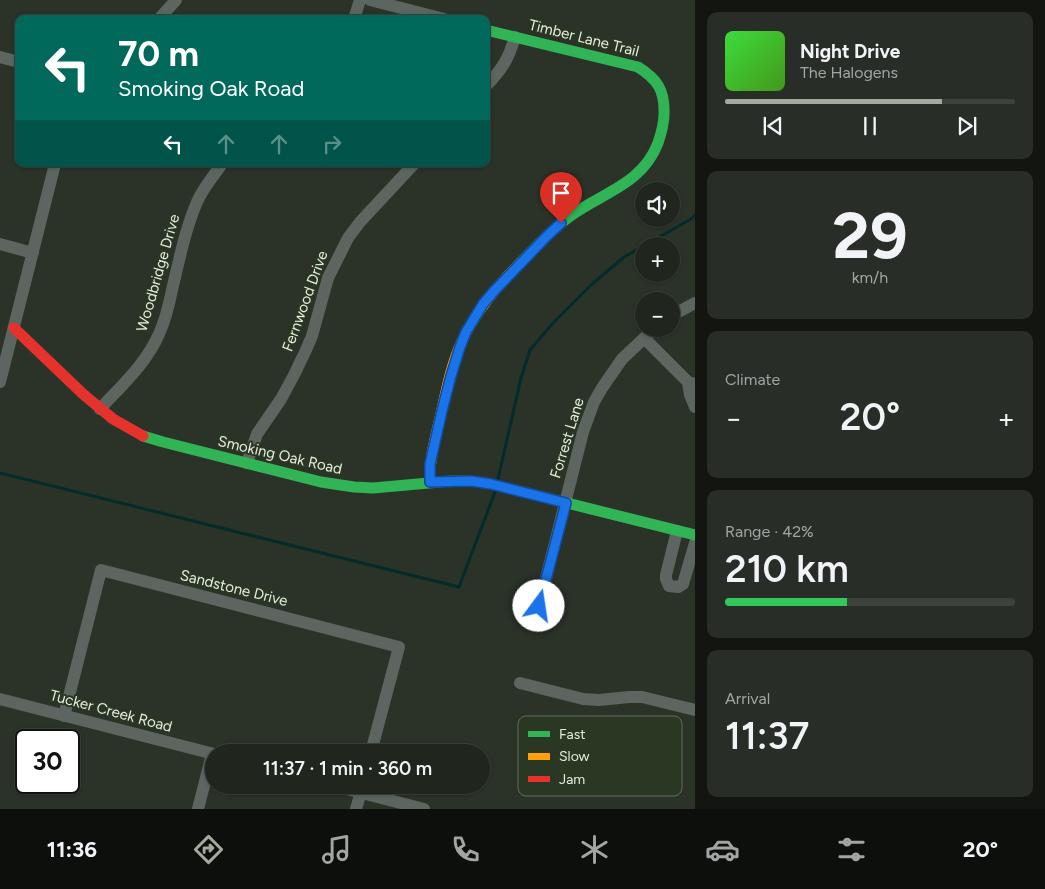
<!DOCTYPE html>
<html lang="en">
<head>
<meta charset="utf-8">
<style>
  body { margin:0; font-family:Figtree,sans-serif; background:#282e27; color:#f1f3f6; height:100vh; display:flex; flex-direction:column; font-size:19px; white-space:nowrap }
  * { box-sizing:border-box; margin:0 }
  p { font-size:16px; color:#a2a5a4 }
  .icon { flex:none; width:28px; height:28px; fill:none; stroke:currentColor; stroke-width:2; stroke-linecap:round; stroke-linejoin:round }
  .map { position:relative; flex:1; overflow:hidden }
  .sheet { display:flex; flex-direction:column; gap:12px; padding:12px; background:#121510; width:350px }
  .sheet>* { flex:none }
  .top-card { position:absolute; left:15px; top:15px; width:475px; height:152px; border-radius:10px; box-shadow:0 1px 4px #0004,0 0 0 1px #3d433c; background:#00695c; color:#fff; overflow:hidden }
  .buttons { position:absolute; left:635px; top:182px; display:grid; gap:10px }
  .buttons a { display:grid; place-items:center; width:45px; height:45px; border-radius:50%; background:#20261e; box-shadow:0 1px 4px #0004,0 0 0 1px #3d433c; font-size:25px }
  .speed { position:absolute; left:15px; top:729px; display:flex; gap:10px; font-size:25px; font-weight:700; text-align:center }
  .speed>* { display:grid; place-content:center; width:65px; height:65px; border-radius:50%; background:#20261e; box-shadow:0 1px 4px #0004,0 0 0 1px #3d433c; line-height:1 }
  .speed .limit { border:2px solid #111; border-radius:8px; background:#fff; color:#111 }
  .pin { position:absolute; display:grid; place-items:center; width:42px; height:42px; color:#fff; margin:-51px -21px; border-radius:50% 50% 50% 0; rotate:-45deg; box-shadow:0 0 5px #0007 }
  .pin .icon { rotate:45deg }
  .me { position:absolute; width:55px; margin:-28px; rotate:14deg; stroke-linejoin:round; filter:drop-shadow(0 0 4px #0008) }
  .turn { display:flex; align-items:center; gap:18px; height:105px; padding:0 20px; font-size:22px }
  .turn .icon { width:65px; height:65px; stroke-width:2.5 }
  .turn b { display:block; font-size:35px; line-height:42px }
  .lanes { display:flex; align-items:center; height:48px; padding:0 20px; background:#0003; justify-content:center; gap:25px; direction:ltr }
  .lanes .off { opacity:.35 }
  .big { font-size:38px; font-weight:600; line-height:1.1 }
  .sheet .card { flex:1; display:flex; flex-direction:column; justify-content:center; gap:8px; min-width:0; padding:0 18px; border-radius:10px; background:#282e27 }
  .sheet .dial { align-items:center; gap:0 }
  .dial b { font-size:65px; line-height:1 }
  .song { display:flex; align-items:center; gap:15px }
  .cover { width:60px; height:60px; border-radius:8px; background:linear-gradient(135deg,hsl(120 70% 55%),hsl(100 70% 35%)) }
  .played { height:5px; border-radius:2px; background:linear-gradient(90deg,#a3ab9f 75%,#3d433c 75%) }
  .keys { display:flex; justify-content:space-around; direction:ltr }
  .heat { display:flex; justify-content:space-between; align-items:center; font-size:28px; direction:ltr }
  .charge { height:8px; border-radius:4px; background:linear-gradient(90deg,#34c759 42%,#3d433c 0) }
  .trip { position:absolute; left:205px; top:744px; width:285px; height:50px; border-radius:25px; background:#20261e; box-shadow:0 1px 4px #0004,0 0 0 1px #3d433c; font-weight:600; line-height:50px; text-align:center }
  .tabs { display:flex; height:80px; justify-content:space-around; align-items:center; background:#0d0f0c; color:#a2a5a4 }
  .tabs .icon { width:35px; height:35px }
  .tabs .active { color:#a3ab9f }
  .tabs b { font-size:22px; color:#f1f3f6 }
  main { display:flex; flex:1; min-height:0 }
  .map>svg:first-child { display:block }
</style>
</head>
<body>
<main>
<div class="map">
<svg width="695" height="809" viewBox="0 0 695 809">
  <rect width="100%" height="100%" fill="#2b3228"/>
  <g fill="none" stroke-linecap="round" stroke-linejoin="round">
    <path stroke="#042b2b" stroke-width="3" d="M 0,473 L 459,587 L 495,492
      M 498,479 L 521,378 L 530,350 L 553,323 L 591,285 L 624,257 L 691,219 L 695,215"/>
    <path stroke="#5d6560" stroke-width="12" d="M 370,0 L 444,19
      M 159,19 L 176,0
      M 354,19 L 360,0
      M 0,57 L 19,62
      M 486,86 C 503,68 508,60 515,37
      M 0,244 L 33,253
      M 671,316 L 695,303
      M 644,338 L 688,382 L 695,384
      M 0,382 L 55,164
      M 688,382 L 690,395 L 695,407
      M 100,409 C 121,386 146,364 159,334 C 165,321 169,305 172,290 C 179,261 185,230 197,202 C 203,188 213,176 222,164
      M 247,463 L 257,434 L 281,399 L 294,375 L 306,350 L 312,336 L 328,278 L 348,238 L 360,222 L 414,164
      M 677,531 L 666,575 L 666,579 L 669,586 L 678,587 L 683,584 L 695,543
      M 539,606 L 583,432 L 594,402 L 602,388 L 622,359 L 654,329
      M 520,683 L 583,699 L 599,700 L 629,697 L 642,697 L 695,710
      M 0,699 L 214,754
      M 64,716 L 101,570 L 399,647 L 371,752
      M 331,785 L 424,809
      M 198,809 L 212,754
      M 356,809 L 363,785"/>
    <path stroke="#30b455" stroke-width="11" d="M 486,30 L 638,67 C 657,79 665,90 664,114 C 664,124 661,134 658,143 C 642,185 601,193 569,217 C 551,230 537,246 521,262
      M 143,436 L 163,442 L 321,482 L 354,487 L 373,488 L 451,481 L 471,481 L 491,484 L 695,535"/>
    <path stroke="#ff9f0a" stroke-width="11" d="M 430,482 C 429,459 435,440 440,418 C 446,392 451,365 462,341 C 476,310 498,286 521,262"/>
    <path stroke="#e5322d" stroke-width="11" d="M 14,328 L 83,394 L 113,419 L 143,436"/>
  </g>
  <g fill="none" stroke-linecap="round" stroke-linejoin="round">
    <defs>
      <path id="route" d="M 539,606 L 566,503 L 491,484 L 471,481 L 430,482 L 430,464 L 442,411 L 451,376 L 460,347 L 466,332 L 483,304 L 495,290 L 547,236 L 561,223"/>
    </defs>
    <use href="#route" stroke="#114b97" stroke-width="12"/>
    <use href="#route" stroke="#1a73e8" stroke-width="9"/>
  </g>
  <g text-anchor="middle" stroke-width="4" stroke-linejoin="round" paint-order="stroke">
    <g font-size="15" fill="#e4ecdf" stroke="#2a3723">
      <text transform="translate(584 38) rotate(14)" y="5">Timber Lane Trail</text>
      <text transform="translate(158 273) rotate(-74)" y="5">Woodbridge Drive</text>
      <text transform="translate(305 301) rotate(-70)" y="5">Fernwood Drive</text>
      <text transform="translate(567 438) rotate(-73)" y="5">Forrest Lane</text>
      <text transform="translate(280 455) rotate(13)" y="5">Smoking Oak Road</text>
      <text transform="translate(234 588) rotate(14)" y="5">Sandstone Drive</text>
      <text transform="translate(111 711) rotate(15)" y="5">Tucker Creek Road</text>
    </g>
  </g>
  <rect x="518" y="716" width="164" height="80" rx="8" fill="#2a3723" stroke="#626d5b" stroke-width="1"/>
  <rect x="528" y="731" width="22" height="6" fill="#30b455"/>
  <rect x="528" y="753" width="22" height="7" fill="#ff9f0a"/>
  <rect x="528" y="776" width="22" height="6" fill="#e5322d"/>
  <g font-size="14" fill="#e4ecdf">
    <text x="559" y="739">Fast</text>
    <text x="559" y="761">Slow</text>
    <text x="559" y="784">Jam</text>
  </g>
</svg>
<div class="buttons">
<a><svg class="icon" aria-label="sound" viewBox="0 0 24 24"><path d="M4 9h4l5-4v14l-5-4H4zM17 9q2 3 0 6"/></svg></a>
<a>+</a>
<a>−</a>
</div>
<div class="speed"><div class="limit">30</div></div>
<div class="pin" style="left:561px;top:223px;background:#d93025"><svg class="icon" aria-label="arrive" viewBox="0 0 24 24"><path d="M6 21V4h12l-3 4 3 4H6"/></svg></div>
<svg class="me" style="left:539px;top:606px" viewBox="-20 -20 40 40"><circle r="19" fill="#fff"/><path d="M0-13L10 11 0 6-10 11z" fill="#1a73e8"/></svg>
<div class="trip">11:37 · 1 min · 360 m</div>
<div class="top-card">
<div class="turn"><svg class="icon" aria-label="left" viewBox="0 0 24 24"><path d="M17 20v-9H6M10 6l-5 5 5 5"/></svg><div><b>70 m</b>Smoking Oak Road</div></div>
<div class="lanes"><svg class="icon" aria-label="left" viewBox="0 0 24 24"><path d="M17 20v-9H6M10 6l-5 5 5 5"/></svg><svg class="icon off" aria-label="ahead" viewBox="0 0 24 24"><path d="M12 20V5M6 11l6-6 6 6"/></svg><svg class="icon off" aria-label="ahead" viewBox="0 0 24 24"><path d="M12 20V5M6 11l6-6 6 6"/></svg><svg class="icon off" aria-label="right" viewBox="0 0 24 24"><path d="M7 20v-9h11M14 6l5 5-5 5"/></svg></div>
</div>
</div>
<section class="sheet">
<div class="card">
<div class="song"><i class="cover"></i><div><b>Night Drive</b><p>The Halogens</p></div></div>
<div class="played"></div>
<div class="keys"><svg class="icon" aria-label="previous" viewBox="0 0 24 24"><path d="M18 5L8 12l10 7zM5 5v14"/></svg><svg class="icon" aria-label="pause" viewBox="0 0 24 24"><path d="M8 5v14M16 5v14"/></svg><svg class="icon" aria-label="next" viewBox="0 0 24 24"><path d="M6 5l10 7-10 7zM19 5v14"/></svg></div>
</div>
<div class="card dial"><b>29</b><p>km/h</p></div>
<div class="card"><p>Climate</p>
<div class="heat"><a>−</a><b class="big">20°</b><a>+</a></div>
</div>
<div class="card"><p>Range · 42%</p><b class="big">210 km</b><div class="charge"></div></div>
<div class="card"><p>Arrival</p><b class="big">11:37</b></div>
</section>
</main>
<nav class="tabs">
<b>11:36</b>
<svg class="icon active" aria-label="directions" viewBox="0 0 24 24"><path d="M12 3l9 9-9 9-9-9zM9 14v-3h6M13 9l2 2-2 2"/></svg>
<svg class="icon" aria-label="music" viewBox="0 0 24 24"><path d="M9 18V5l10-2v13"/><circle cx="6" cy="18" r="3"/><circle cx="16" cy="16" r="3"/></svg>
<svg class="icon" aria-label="phone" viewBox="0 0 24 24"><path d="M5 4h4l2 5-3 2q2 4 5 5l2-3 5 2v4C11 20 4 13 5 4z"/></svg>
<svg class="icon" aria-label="climate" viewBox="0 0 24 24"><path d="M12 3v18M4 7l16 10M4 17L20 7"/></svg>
<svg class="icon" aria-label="car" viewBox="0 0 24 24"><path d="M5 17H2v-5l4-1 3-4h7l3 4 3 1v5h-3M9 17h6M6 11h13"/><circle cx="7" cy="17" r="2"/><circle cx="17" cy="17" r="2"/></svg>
<svg class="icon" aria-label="filters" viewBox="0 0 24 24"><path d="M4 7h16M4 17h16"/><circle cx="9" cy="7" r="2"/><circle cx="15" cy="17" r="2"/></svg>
<b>20°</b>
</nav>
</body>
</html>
